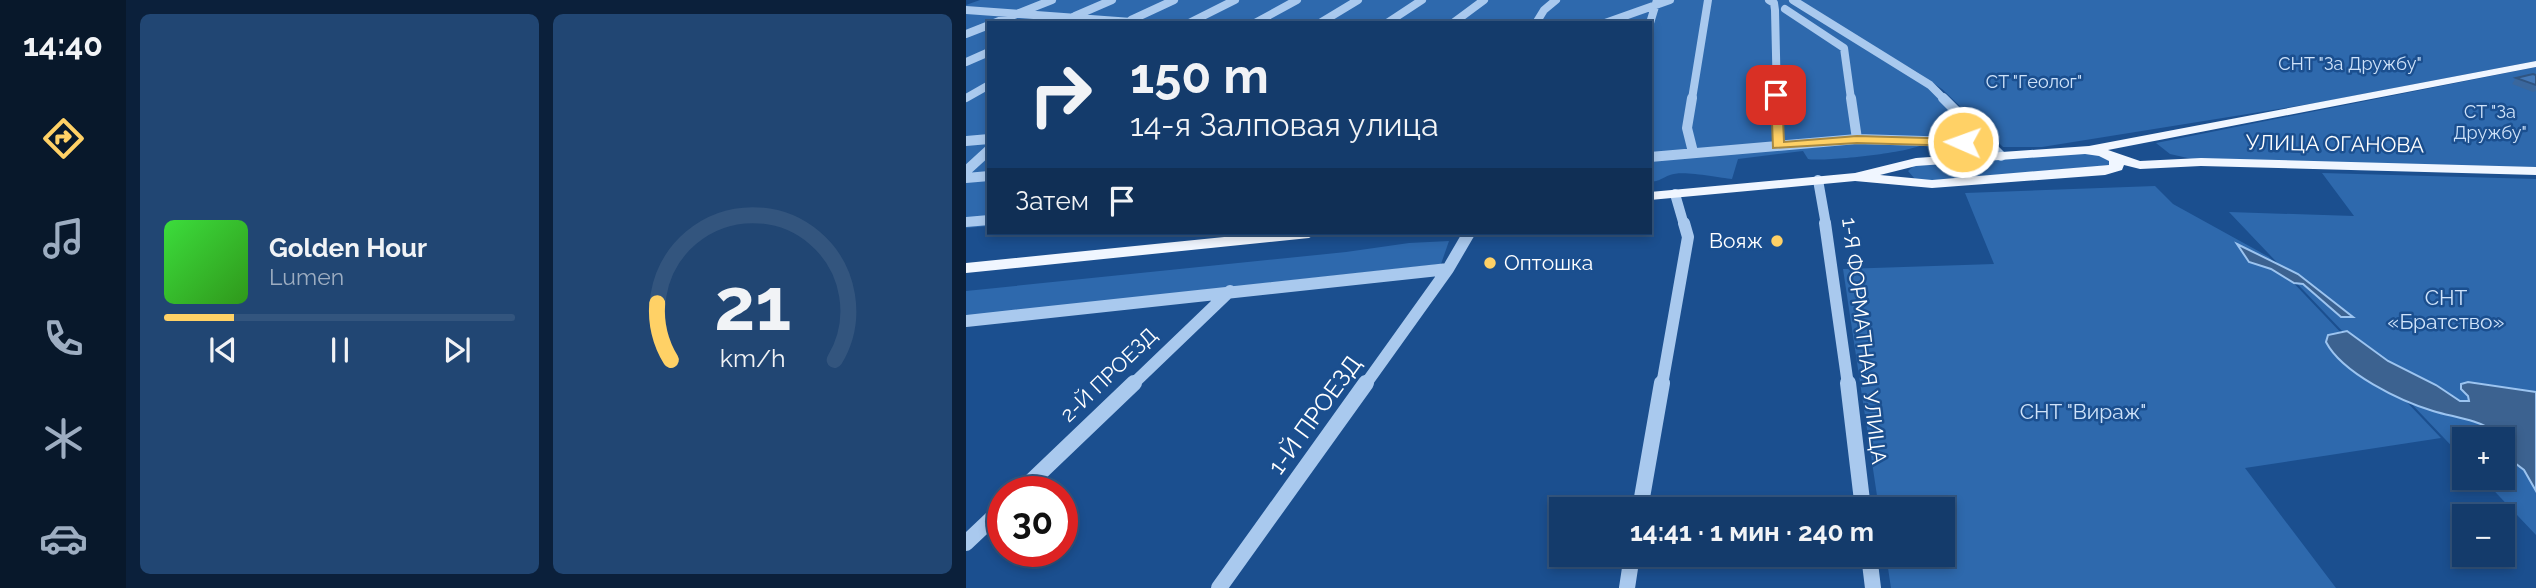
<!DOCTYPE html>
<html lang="ru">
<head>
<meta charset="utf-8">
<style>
  body { margin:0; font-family:Raleway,sans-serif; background:#214673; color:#f1f3f6; height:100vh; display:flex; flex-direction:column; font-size:26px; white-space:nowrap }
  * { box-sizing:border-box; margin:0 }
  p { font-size:23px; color:#9dadc1 }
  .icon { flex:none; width:38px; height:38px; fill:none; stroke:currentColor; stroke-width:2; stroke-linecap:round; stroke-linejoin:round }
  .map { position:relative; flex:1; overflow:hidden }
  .details { display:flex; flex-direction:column; gap:14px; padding:14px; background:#0b203b; width:840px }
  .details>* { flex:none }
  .top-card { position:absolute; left:21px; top:21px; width:665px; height:214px; border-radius:0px; box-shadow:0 4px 10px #0003,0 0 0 2px #33557e; background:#143b6b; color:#f1f3f6; overflow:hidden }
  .buttons { position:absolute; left:1486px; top:427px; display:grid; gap:14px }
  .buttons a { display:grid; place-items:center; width:63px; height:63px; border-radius:0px; background:#143b6b; box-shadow:0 4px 10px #0003,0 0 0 2px #33557e; font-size:35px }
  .speed { position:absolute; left:21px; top:476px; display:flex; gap:14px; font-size:35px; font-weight:700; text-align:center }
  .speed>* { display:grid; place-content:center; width:91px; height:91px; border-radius:50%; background:#143b6b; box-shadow:0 4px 10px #0003,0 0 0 2px #33557e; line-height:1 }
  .speed .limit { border:10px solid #d22; background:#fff; color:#111 }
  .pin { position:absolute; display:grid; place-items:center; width:60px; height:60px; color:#fff; margin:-30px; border-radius:14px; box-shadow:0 4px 10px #0006 }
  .me { position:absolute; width:77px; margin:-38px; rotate:272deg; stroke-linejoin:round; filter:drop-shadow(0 0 5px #0008) }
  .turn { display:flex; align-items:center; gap:24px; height:147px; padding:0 28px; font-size:32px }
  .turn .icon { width:91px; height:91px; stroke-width:2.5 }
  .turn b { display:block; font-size:49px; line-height:60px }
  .then { display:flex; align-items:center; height:66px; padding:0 28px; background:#0003; gap:14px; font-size:26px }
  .details .card { flex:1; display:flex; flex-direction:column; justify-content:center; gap:10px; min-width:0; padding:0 24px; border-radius:10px; background:#214673 }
  .details .dial { align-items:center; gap:0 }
  .dial svg { height:182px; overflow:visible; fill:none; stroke:#33557e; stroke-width:7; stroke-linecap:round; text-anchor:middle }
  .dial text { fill:#f1f3f6; stroke:none }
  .song { display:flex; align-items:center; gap:21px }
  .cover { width:84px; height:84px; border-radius:10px; background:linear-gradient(135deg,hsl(120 70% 55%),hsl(110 70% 35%)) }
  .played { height:7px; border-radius:4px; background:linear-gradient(90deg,#ffd166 20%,#33557e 20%) }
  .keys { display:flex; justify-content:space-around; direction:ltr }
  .details .tiles { flex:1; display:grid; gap:14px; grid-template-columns:repeat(2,1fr) }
  .trip { position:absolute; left:583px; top:497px; width:406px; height:70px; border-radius:0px; background:#143b6b; box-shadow:0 4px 10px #0003,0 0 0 2px #33557e; font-weight:700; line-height:70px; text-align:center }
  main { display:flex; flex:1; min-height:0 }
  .dock { display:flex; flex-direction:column; width:126px; justify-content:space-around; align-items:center; background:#08182b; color:#9dadc1 }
  .dock .icon { width:49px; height:49px }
  .dock .selected { color:#ffd166 }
  .dock b { font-size:32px; color:#f1f3f6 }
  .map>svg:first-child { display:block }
</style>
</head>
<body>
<main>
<nav class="dock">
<b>14:40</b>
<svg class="icon selected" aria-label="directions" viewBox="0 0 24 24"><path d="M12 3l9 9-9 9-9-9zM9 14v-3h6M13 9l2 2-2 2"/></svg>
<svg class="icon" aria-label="music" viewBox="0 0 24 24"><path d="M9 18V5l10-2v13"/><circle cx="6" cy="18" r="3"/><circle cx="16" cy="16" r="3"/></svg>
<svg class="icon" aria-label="phone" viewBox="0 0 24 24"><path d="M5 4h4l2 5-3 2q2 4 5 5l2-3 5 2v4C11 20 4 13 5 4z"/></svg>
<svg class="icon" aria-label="climate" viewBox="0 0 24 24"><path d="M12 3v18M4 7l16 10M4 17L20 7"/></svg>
<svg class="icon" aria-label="car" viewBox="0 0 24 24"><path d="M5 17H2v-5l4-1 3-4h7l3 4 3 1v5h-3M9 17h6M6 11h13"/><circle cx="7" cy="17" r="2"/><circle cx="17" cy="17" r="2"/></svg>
</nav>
<section class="details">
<div class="tiles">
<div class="card">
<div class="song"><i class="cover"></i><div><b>Golden Hour</b><p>Lumen</p></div></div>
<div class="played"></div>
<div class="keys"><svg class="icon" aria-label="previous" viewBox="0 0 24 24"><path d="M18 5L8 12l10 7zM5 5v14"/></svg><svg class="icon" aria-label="pause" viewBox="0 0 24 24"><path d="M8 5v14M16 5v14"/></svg><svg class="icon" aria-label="next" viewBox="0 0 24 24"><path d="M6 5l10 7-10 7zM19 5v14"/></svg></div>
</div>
<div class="card dial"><svg viewBox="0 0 100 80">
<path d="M14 69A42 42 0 1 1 86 69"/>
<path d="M14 69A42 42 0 0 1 8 44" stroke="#ffd166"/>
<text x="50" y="56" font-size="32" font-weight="700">21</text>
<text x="50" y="72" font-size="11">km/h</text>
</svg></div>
</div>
</section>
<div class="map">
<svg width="1570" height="588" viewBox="0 0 1570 588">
  <rect width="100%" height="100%" fill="#1b4f8f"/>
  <path fill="#2e69ad" d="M 14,0 L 824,0 L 967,89 L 1021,144 L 957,144 C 946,153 853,162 842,159 L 837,151 L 772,159 L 766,179 C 752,178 717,170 704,175 C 696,178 694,181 684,182 L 684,23 L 23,23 L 23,226 L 0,228 L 0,5 Z
    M 828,0 L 1570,0 L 1570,61 L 1350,103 L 1076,147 L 1037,147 L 976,89 L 951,72 Z
    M 1570,67 L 1570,170 L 1226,159 L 1204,154 L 1190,143 Z
    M 1122,153 L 1140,156 L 1145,165 L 963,181 L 949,179 L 942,171 L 949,165 Z
    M 1356,173 L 1570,179 L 1570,535 L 1516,478 L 1536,478 L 1536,439 L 1498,439 L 1498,459 L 1263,212 L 1388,216 Z
    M 1189,186 L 1207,204 L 1303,257 L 1475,438 L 1279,468 L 1370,588 L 925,588 L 920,555 L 976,555 L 976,509 L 913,509 L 877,269 L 1028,264 L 999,193 Z
    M 483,241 L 475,264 L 0,316 L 0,291 L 380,252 L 443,243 Z"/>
  <path fill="#3c6290" stroke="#9cc4f0" stroke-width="2" d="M 1271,244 L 1332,274 L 1387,317 L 1375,317 L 1337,284 L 1328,283 L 1305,269 L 1283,262 Z
    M 1381,331 L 1422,361 L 1470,385 L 1494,401 L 1503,401 L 1502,396 L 1495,389 L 1495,384 L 1502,382 L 1570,392 L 1570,491 L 1558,470 L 1537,454 L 1536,439 L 1516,439 L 1514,437 L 1527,431 C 1511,419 1486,417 1467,411 C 1434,401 1376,373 1360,342 L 1362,335 Z"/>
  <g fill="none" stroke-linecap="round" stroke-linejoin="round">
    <path stroke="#a9c9ee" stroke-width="8" d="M 803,0 L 808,3 L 809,10 L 811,99
      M 827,0 L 964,85 L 978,99
      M 819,9 L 878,48 L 885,99
      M 0,10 L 179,23
      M 109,16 L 146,0
      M 165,20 L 208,0
      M 28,23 L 86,0
      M 223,23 L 269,0
      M 289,23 L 331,0
      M 354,23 L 392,0
      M 421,23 L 456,0
      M 487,23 L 518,0
      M 570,23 L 578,10 L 590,0
      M 639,23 L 704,0
      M 684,23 L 691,0
      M 0,34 L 23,25
      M 0,62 L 23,52
      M 0,98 L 23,85
      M 726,99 L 742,0"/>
    <path stroke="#a9c9ee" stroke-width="10" d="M 726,98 L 721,128 L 727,152
      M 811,98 L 812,146
      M 885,98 L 891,139
      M 977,98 L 1035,156
      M 0,141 L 23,139
      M 684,157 L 891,139 L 1024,143
      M 0,171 L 23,150
      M 0,178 L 23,176
      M 852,180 L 860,225
      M 709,194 L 718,225
      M 0,222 L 23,220"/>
    <path stroke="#a9c9ee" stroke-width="12" d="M 859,223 L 882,385
      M 0,321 L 482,269 L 503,233
      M 166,385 L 264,291
      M 399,385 L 482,269
      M 696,385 L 722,237 L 718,223"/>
    <path stroke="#a9c9ee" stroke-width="16" d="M 882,383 L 897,509
      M 54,492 L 168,383
      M 674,509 L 696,383
      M 0,543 L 37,508
      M 903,555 L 907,588
      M 253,588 L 400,383
      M 661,588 L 666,555"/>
    <path fill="#f0f6ff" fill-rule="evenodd" d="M 1570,61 L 1570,67 L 1142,150 L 1174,161 L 1235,158 L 1570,167 L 1570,175 L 1235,166 L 1174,169 L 1158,165 L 1156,170 L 1139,175 L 966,188 L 889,181 L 684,200 L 684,192 L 889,173 L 950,158 L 1123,146 ZM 1119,154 L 1133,156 L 1143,161 L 1143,165 L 966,180 L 914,175 L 950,166 Z
      M 298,233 L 351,233 L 343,238 L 0,273 L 0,263 Z"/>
  </g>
  <path fill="#3a679d" d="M 1570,75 L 1570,91 L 1567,92 L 1546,84 L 1550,78 Z"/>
  <path fill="#4478b7" stroke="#305480" stroke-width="2" d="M 1567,74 L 1570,75 L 1570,85 L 1550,78 Z"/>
  <path fill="#ffd166" stroke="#a68842" stroke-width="2" d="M 810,92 L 816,95 L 818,142 L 891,136 L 997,139 L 1003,142 L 997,146 L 891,143 L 807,148 L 805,95 Z"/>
  <g fill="#ffd166" stroke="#1b4f8f" stroke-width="2.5">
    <circle cx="811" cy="241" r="7"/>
    <circle cx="524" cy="263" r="7"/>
  </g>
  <g text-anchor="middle" stroke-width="5" stroke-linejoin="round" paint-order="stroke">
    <g font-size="18" fill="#cfe3fa" stroke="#1b4f8f">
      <text x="1384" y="70">СНТ "За Дружбу"</text>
      <text x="1068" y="88">СТ "Геолог"</text>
      <text x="1524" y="118">СТ "За<tspan x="1524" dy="21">Дружбу"</tspan></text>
    </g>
    <g font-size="21" fill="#fff" stroke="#1b4f8f">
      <text transform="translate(1369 144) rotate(1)" y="7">УЛИЦА ОГАНОВА</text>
      <text transform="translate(898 341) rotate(83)" y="7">1-Я ФОРМАТНАЯ УЛИЦА</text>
      <text transform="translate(143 375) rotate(-44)" y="7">2-Й ПРОЕЗД</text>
    </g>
    <g font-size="21" fill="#fff" stroke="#1b4f8f" text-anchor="end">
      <text x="797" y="248">Вояж</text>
      <text x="538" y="270" text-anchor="start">Оптошка</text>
    </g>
    <g font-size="21" fill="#cfe3fa" stroke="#1b4f8f">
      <text x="1480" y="305">СНТ<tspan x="1480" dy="24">«Братство»</tspan></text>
      <text x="1117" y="419">СНТ "Вираж"</text>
    </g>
    <g font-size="24" fill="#fff" stroke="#1b4f8f">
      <text transform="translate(349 415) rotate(-54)" y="8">1-Й ПРОЕЗД</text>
    </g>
  </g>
</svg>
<div class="buttons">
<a>+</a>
<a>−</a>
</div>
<div class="speed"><div class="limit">30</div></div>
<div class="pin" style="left:810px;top:95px;background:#d93025"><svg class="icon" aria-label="arrive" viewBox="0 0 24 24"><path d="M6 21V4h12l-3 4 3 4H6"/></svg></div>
<svg class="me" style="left:997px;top:142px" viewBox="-20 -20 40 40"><circle r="17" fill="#ffd166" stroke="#fff" stroke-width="3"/><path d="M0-11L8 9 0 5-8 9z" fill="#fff"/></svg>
<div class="trip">14:41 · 1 мин · 240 m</div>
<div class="top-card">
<div class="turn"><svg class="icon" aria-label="right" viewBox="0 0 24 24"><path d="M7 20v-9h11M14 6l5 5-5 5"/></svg><div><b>150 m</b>14-я Залповая улица</div></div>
<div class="then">Затем<svg class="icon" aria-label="arrive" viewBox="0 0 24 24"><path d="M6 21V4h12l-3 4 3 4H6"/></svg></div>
</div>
</div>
</main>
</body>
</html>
